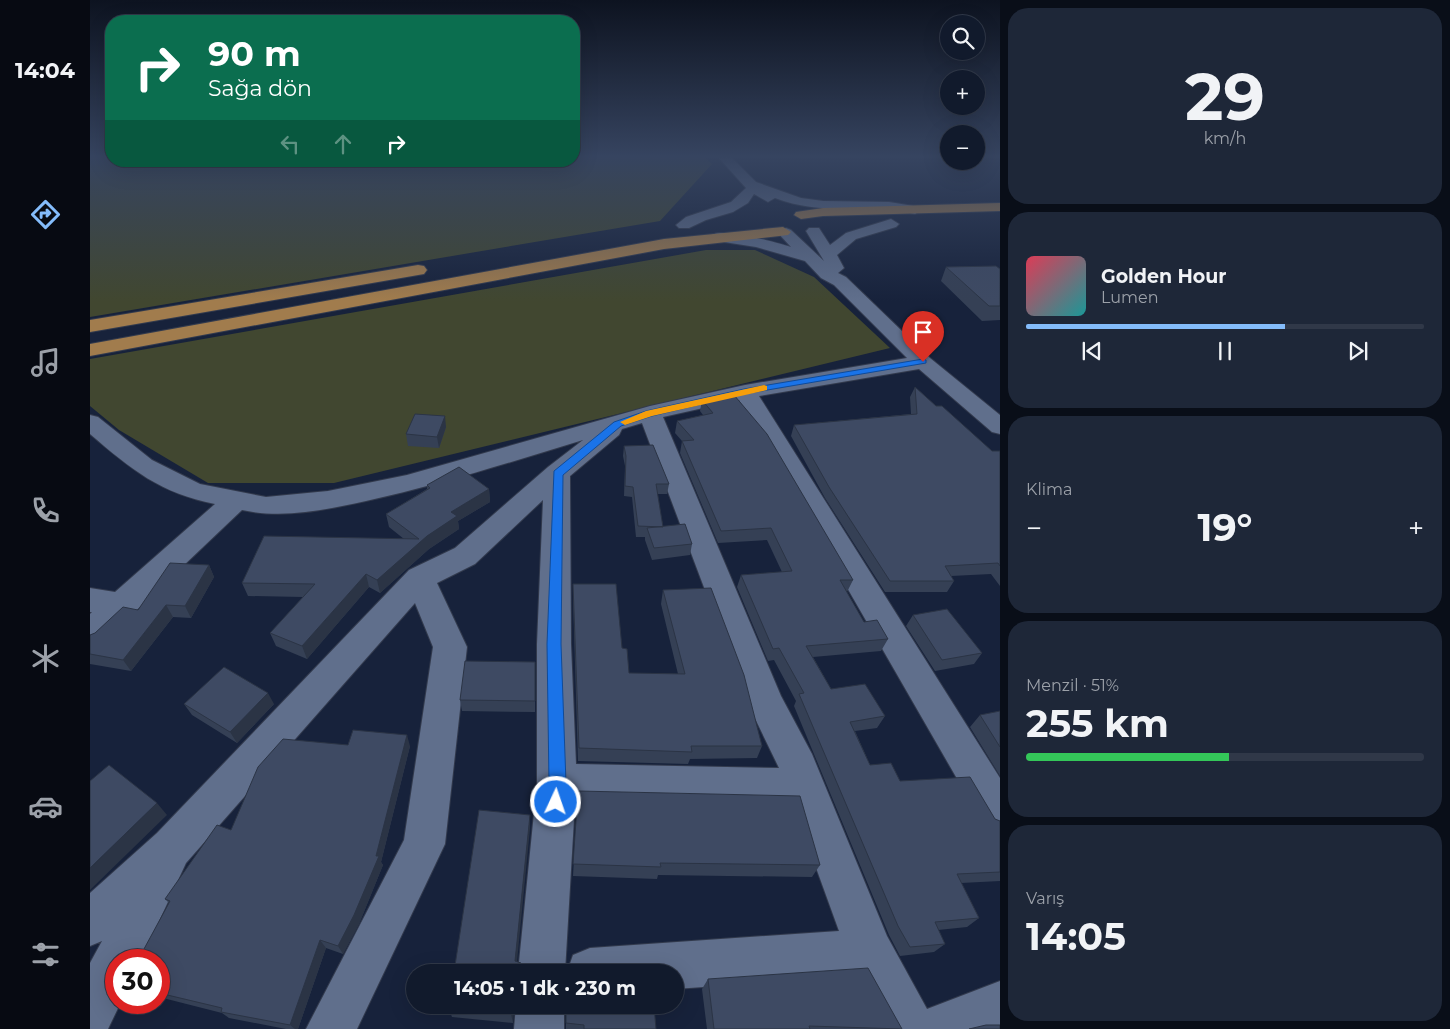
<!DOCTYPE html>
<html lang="tr">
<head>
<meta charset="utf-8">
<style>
  body { margin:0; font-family:Montserrat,sans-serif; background:#1e2738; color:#f1f3f6; height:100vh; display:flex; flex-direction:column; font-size:19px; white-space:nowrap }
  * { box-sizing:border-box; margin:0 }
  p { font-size:16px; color:#9ca1a9 }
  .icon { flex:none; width:28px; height:28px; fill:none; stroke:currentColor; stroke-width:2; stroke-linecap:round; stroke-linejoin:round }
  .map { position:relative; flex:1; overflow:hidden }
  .panel { display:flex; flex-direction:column; gap:8px; padding:8px; background:#090e18; width:450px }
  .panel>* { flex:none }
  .guide { position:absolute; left:15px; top:15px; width:475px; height:152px; border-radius:20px; box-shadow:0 5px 20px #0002,0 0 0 1px #303848; background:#0b6e4f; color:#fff; overflow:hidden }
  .buttons { position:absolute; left:850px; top:15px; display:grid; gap:10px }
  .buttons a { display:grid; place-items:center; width:45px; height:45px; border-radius:50%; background:#111a2c; box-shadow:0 5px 20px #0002,0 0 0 1px #303848; font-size:25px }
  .speed { position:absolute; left:15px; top:949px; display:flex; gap:10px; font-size:25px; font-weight:700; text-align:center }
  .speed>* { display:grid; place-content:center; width:65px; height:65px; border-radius:50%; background:#111a2c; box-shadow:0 5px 20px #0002,0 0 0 1px #303848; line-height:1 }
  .speed .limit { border:8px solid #d22; background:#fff; color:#111 }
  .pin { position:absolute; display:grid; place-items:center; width:42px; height:42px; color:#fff; margin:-51px -21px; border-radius:50% 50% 50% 0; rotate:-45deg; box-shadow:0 0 5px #0007 }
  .pin .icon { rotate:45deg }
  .me { position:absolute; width:55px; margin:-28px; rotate:3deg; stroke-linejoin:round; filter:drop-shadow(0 0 4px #0008) }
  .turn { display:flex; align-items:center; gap:18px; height:105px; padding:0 20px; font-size:22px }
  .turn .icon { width:65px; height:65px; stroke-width:2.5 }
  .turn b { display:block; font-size:35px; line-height:42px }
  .lanes { display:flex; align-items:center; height:48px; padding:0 20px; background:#0003; justify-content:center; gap:25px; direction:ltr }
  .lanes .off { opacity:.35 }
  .big { font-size:38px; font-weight:700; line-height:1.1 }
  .panel .tile { flex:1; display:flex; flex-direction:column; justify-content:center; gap:8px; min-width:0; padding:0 18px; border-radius:20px; background:#1e2738 }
  .panel .dial { align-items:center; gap:0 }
  .dial b { font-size:65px; line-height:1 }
  .song { display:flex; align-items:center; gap:15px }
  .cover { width:60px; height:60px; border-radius:8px; background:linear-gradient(135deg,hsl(350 70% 55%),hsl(180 70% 35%)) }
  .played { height:5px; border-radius:2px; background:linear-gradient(90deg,#84bcfb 65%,#303848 65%) }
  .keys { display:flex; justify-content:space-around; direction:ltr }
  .heat { display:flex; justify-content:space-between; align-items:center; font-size:28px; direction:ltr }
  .charge { height:8px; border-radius:4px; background:linear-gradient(90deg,#34c759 51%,#303848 0) }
  .trip { position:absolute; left:316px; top:964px; width:278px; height:50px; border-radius:25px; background:#111a2c; box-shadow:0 5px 20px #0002,0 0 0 1px #303848; font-weight:700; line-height:50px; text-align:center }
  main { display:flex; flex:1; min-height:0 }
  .dock { display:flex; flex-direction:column; width:90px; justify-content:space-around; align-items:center; background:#070a12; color:#9ca1a9 }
  .dock .icon { width:35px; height:35px }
  .dock .selected { color:#84bcfb }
  .dock b { font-size:22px; color:#f1f3f6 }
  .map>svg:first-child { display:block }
</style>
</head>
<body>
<main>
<nav class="dock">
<b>14:04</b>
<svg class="icon selected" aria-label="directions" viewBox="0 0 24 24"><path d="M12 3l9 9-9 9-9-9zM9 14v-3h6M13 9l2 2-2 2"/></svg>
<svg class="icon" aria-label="music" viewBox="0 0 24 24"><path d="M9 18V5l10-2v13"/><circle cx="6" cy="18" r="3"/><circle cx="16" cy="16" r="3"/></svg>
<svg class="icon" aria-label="phone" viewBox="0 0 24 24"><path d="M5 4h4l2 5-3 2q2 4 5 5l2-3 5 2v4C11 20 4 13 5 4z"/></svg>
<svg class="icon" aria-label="climate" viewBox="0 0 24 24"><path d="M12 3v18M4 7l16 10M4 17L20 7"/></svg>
<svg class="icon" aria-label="car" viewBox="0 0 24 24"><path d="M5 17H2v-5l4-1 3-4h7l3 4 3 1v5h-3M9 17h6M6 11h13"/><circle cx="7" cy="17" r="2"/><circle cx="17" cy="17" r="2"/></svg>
<svg class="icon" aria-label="filters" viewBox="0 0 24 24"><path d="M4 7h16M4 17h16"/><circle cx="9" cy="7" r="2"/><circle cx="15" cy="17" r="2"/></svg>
</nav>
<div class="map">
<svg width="910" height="1029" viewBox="0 0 910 1029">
  <rect width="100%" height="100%" fill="#17223b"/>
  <path fill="#414730" d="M 0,157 L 21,157 L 21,161 L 484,161 L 484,157 L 615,157 L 622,164 L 570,221 L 0,317 Z
    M 616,250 L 665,250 L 724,277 L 800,348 L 244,483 L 118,483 L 29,430 L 0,406 L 0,359 Z"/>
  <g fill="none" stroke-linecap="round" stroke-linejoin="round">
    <defs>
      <path id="minor" d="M 628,157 L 641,157 L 666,182 L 711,198 L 733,201 L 799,202 L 830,207 L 832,210 L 825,214 C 778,204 731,216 685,198 L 678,202 L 664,194 L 658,203 L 643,212 L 616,220 L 599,228 L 589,228 L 586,225 L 596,217 L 641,202 L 656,188 Z
        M 801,219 L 809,224 L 806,227 L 766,239 L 747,255 L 754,268 L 748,273 L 756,277 L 840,358 L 910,415 L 910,434 L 902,432 L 829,369 L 669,396 L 910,778 L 910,835 L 896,829 L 649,400 L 573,417 L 691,696 L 722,754 L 797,936 L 837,1009 L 910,981 L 910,1029 L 795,1029 L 768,976 L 585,989 L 585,972 L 477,972 L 483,955 L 500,948 L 749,931 L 704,807 L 485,802 L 475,972 L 428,972 L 447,783 L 447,644 L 453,500 L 385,564 L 347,583 L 377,647 L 355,844 L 267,1029 L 216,1029 L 314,840 L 343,647 L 325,603 L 96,863 L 51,960 L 26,960 L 26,1002 L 31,1002 L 18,1029 L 0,1029 L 0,963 L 12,941 L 0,946 L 0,893 L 67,833 L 319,570 L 365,548 L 458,467 L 493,440 C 421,462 349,485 276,501 C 235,510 193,519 152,510 L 12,643 L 0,647 L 0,614 L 2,612 L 0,612 L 0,588 L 25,592 L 125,504 C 70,493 42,470 0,434 L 0,415 L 8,417 L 62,460 L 110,484 L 176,497 L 238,491 L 317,475 L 560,406 L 655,385 L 817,358 L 744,285 L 731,278 L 715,261 L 666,247 L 621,240 L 619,237 C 628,225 687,243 701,247 L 688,233 L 696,228 L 701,230 L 734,261 L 716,231 L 719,228 L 729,228 L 740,245 L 756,233 ZM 552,423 L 658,704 L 689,768 L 486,764 L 481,644 L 480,476 L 529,435 L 532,429 Z
        M 426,1005 L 474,1005 L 474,1029 L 424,1029 Z"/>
      <path id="major" d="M 910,203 L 910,211 L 733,216 L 711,219 L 704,215 L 706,212 L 733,208 Z
        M 693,227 L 701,232 L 698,235 L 574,249 L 0,356 L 0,344 L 574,239 Z
        M 328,265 L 334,266 L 337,270 L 334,274 L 0,332 L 0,320 Z"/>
    </defs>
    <use href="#minor" stroke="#323a4d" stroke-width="2"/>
    <use href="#major" stroke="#323a4d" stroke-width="2"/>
    <use href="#minor" fill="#606f8c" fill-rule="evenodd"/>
    <use href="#major" fill="#a17c4d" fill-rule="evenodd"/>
  </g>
  <path fill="#354055" d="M 856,267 L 910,269 L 910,320 L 892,321 L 851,281 Z
    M 825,387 L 846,406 L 902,451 L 910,451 L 910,586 L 901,574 L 861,576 L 864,581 L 857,592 L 795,592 L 735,498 L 701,436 L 704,425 L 821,414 L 820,397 Z
    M 612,400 L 763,580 L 757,592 L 774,622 L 798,639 L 791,651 L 723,657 L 741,689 L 795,716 L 787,728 L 765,731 L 780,765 L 810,781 L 910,821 L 910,881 L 871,883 L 889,918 L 877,927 L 848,930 L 855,944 L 844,952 L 810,956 L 799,935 L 704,706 L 706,701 L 684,660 L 678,661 L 647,587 L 651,575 L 692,572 L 677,540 L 628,543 L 590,453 L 592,441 L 585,433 L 587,421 L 613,415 L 610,411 Z
    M 356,427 L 349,448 L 318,446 L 316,434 Z
    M 534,446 L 579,484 L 577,494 L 567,494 L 573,526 L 602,544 L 600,555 L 562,560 L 555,540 L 555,537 L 546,537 L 542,497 L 534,496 L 535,466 L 533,456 Z
    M 337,485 L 399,489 L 400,502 L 368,521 L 369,529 L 339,549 L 290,593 L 279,587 L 217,659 L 186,646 L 180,633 L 213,597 L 158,596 L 152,583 L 314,539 L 299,527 L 296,514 L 337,489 Z
    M 119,565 L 124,577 L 101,618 L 83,617 L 41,671 L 0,664 L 0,635 L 5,633 L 48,610 Z
    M 483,584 L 532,648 L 539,673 L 588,674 L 571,604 L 573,590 L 672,746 L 667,758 L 600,759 L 598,764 L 488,761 L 483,598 Z
    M 823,615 L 892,653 L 884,664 L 845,671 L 816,626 Z
    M 445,662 L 445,712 L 372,711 L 370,700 Z
    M 94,704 L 184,704 L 147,743 L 102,715 Z
    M 910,711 L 910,776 L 880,727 L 890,715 Z
    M 258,745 L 320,746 L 291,862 L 293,865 L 269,924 L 253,954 L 236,948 L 208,1029 L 196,1029 L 139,1018 L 132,1013 L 69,997 L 69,960 L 79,903 L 75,899 L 141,830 Z
    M 488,791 L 730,865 L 722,877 L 568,875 L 567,879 L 483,876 Z
    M 618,979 L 812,1029 L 617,1029 L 612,989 Z
    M 359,1005 L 424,1005 L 423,1023 L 362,1017 L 358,1007 Z
    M 476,1005 L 564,1005 L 566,1029 L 476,1029 Z"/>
  <path fill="#2b3445" d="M 355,416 L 356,427 L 349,448 L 347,437 Z
    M 399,489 L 400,502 L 368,521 L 369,529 L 339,549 L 290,593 L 287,580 L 361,512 Z
    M 119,565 L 124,577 L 101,618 L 95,606 Z
    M 276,574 L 279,587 L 217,659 L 212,646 Z
    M 76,605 L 83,617 L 41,671 L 33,660 Z
    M 178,693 L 184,704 L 147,743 L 140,732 Z
    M 317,735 L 320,746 L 291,862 L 293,865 L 269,924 L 253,954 L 248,946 L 286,856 Z
    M 67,803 L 77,815 L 0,890 L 0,868 Z
    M 440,815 L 440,829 L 426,972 L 425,961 Z
    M 230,940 L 236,948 L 208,1029 L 205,1029 L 200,1025 Z
    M 422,1005 L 424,1005 L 423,1023 L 421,1014 Z"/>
  <path fill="#3e4a63" stroke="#2b3445" d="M 906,266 L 910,269 L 910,306 L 899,306 L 856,267 Z
    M 825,387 L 846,406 L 852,406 L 902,451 L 910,451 L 910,566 L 908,563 L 855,566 L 864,581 L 800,581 L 739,487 L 704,425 L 827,414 Z
    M 644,395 L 677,434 L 763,580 L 750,580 L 774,622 L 787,620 L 798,639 L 716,646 L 741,689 L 775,684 L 795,716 L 760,722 L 780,765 L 801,763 L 810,781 L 880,777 L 905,819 L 910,821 L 910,872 L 867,874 L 889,918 L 845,922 L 855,944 L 820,947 L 808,926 L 709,694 L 714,693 L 689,648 L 683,649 L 651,575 L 702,571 L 681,528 L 631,531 L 592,441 L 604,440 L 587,421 L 623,413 L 612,400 Z
    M 325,414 L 355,416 L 347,437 L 316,434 Z
    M 563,445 L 579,484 L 566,484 L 573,527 L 548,526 L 543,487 L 535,486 L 536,456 L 534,446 Z
    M 369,467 L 399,489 L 361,512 L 367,516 L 337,536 L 287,580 L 276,574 L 212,646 L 180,633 L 225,584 L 152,583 L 174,536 L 329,539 L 296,514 L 340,488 L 337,485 Z
    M 595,524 L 602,544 L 564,548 L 557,528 Z
    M 80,563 L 119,565 L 95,606 L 76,605 L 33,660 L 0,654 L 0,635 L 5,633 L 33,607 L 48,610 Z
    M 483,584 L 526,584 L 532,648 L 537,649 L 539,673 L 595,674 L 573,590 L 621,588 L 654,675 L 672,746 L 601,746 L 602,752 L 489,748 Z
    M 857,609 L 892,653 L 852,660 L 823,615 Z
    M 375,661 L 445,662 L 445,701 L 370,700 Z
    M 134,667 L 178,693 L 140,732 L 94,704 Z
    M 910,711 L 910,747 L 890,715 Z
    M 263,730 L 317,735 L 286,856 L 289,856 L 264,915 L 248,946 L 230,940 L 200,1025 L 131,1012 L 132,1008 L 69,993 L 69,960 L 48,960 L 80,901 L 75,899 L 127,825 L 141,830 L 168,767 L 193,739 L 258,745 Z
    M 19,765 L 67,803 L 0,868 L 0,781 Z
    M 488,791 L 710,796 L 730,865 L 570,863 L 571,867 L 483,864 Z
    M 389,810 L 440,815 L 425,961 L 431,963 L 430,972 L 364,972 Z
    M 778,968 L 812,1029 L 719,1026 L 720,1029 L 624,1029 L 618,979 Z
    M 359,1005 L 422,1005 L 421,1014 L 358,1007 Z
    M 476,1005 L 564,1005 L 566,1029 L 494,1029 L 494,1025 L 476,1023 Z
    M 896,1025 L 910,1025 L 910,1029 L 879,1029 Z"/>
  <linearGradient id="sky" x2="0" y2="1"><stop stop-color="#0d1320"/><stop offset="0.52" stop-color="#364460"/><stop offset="1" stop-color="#364460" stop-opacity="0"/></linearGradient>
  <rect width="910" height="301" fill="url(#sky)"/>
  <path fill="#1a73e8" stroke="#114b97" d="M 833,359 L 836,360 L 836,363 L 654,394 L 562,416 L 531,426 L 473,475 L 471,644 L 476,783 L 472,807 L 466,810 L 460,807 L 458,802 L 459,783 L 457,644 L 464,471 L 524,422 L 556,411 L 654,389 Z"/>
  <path fill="#f59e0b" d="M 674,385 L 677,386 L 677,390 L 562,416 L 535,425 L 530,422 L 556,411 Z"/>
</svg>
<div class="buttons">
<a><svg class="icon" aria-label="search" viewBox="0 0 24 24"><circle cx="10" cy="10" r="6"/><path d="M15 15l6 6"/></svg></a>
<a>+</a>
<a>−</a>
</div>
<div class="speed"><div class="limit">30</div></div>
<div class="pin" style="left:833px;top:362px;background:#d93025"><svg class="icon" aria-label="arrive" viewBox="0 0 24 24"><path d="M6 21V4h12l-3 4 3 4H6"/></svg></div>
<svg class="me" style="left:466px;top:802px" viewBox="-20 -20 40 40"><circle r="17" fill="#1a73e8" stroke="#fff" stroke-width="3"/><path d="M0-11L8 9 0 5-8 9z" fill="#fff"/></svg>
<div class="trip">14:05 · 1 dk · 230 m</div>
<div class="guide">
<div class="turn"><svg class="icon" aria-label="right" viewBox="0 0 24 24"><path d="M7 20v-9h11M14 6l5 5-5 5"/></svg><div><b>90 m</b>Sağa dön</div></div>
<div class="lanes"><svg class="icon off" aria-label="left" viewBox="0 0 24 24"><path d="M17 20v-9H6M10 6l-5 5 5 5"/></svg><svg class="icon off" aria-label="ahead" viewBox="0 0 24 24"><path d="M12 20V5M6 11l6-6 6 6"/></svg><svg class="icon" aria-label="right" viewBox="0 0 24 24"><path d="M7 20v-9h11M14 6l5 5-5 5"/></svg></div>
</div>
</div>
<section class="panel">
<div class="tile dial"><b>29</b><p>km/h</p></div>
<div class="tile">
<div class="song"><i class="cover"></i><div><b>Golden Hour</b><p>Lumen</p></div></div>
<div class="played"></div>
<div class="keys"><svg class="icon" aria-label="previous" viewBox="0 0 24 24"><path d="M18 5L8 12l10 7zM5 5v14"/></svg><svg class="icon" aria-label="pause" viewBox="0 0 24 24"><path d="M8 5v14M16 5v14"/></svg><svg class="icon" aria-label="next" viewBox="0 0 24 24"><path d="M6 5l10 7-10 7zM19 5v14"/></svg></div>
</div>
<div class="tile"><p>Klima</p>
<div class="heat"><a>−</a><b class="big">19°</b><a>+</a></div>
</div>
<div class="tile"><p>Menzil · 51%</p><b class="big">255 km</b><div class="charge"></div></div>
<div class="tile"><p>Varış</p><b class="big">14:05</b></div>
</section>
</main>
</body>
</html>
